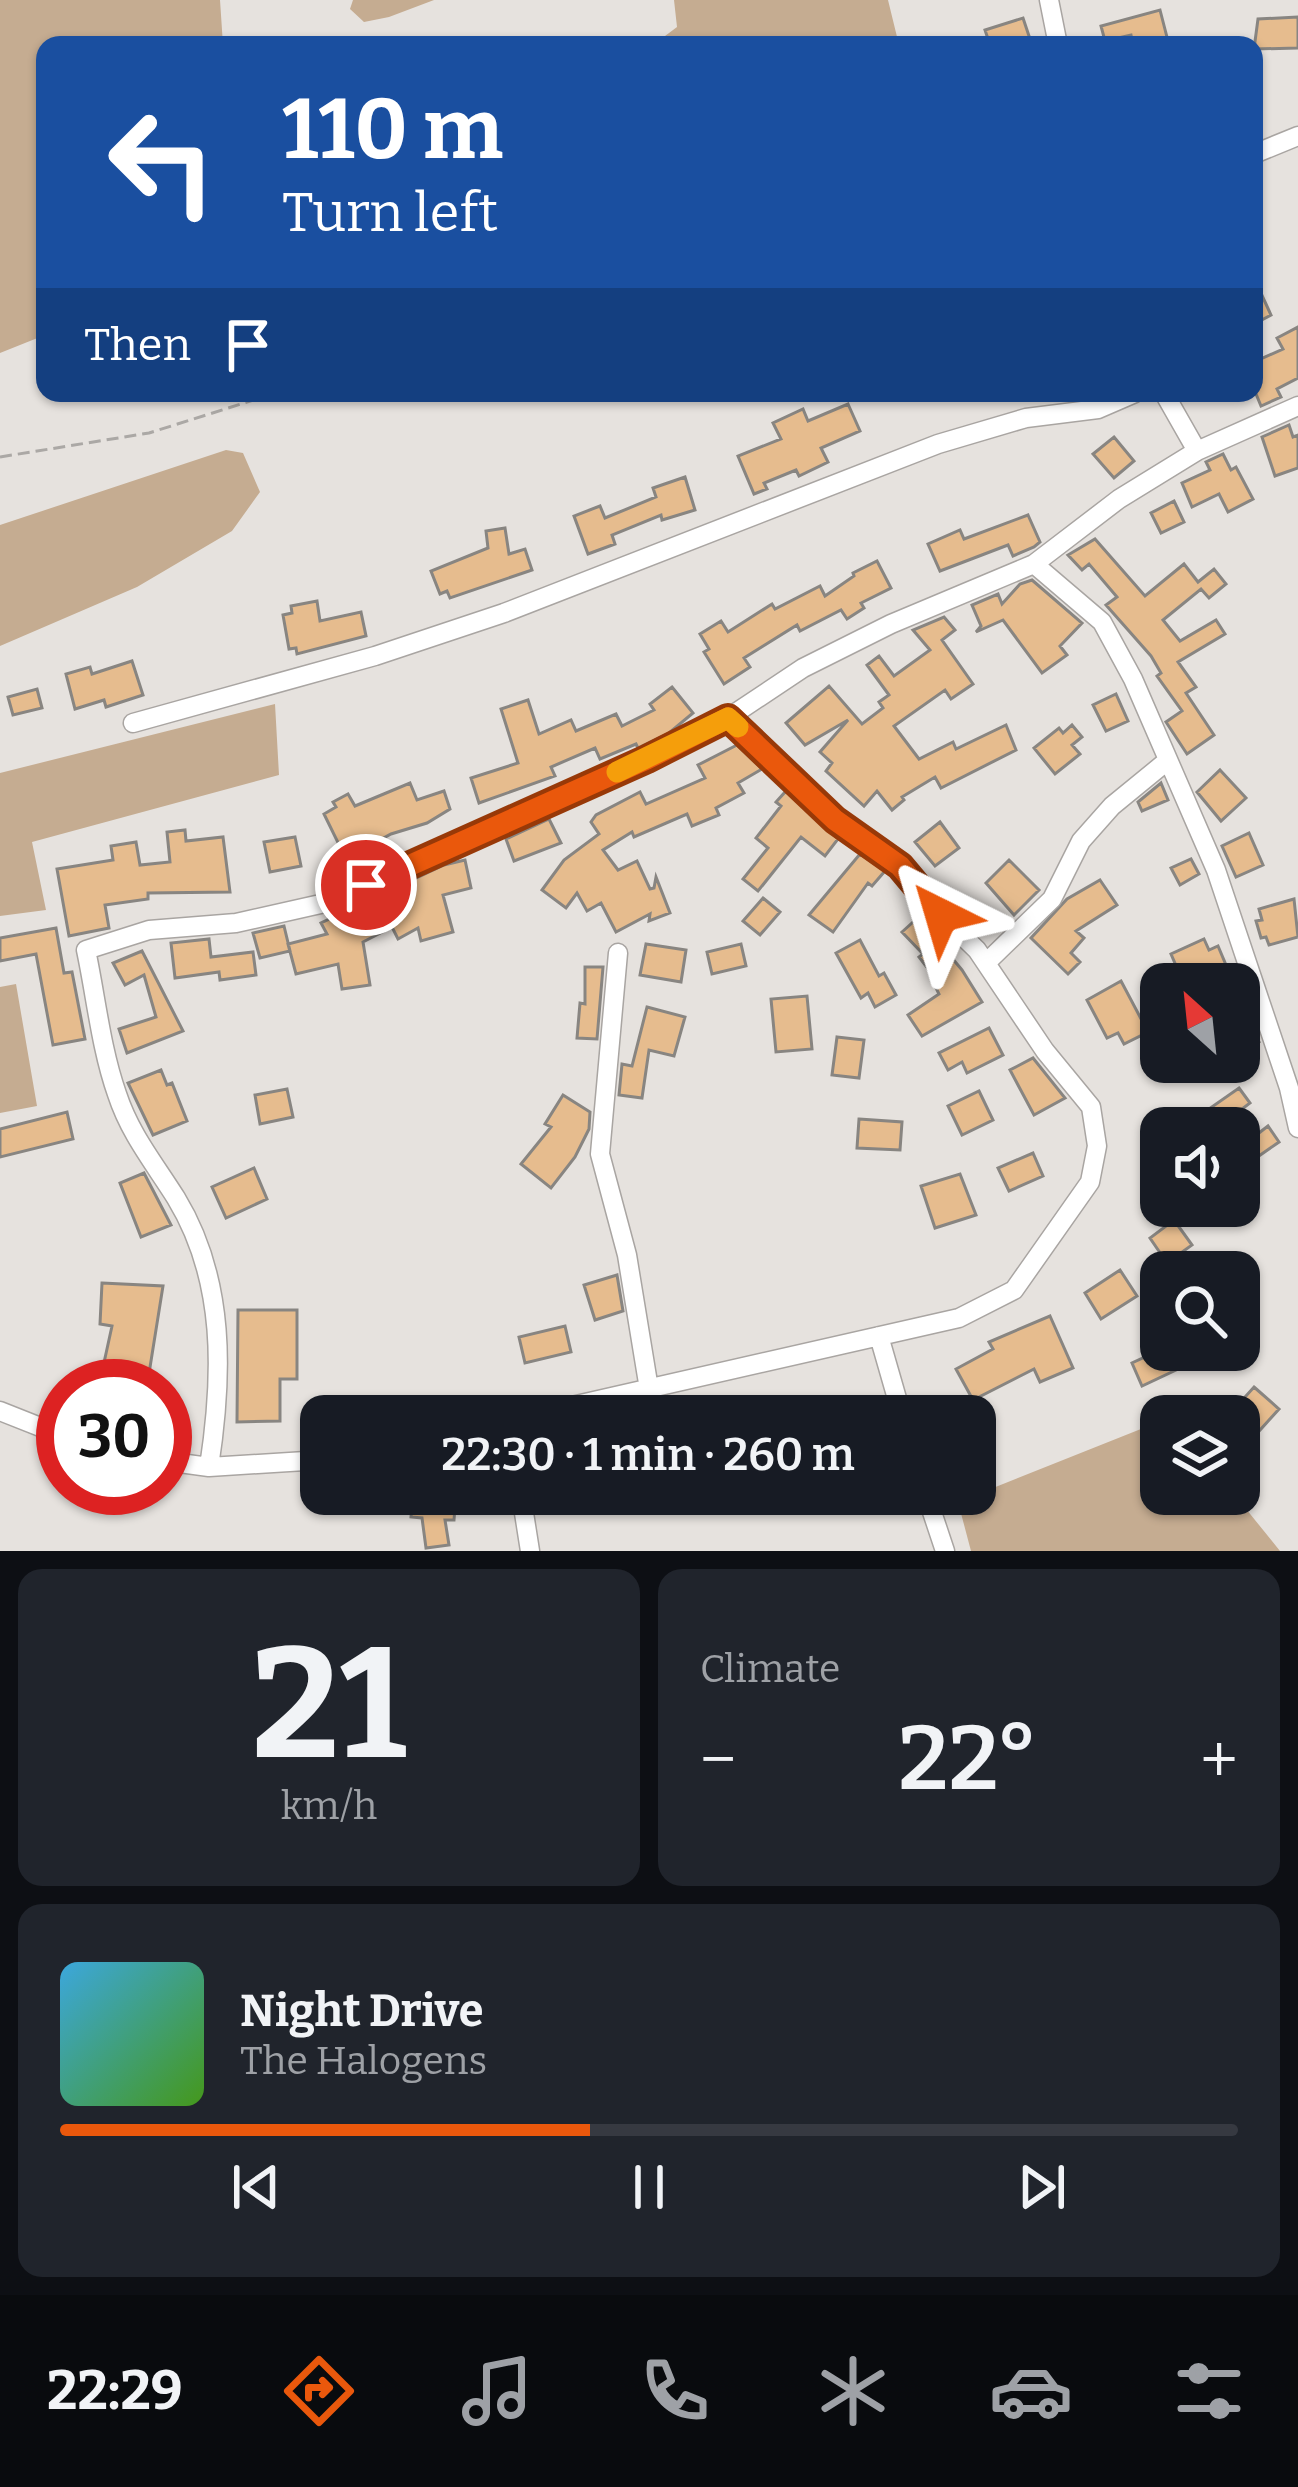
<!DOCTYPE html>
<html lang="en">
<head>
<meta charset="utf-8">
<style>
  body { margin:0; font-family:Bitter,serif; background:#20242c; color:#f1f3f6; height:100vh; display:flex; flex-direction:column; font-size:45px; white-space:nowrap }
  * { box-sizing:border-box; margin:0 }
  p { font-size:39px; color:#9ea1a6 }
  .icon { flex:none; width:66px; height:66px; fill:none; stroke:currentColor; stroke-width:2; stroke-linecap:round; stroke-linejoin:round }
  .map { position:relative; height:1551px; overflow:hidden }
  .panel { display:flex; flex-direction:column; gap:18px; padding:18px; background:#0d0f14; flex:1 }
  .panel>* { flex:none }
  .guide { position:absolute; left:36px; top:36px; width:1227px; height:366px; border-radius:24px; box-shadow:0 3px 9px #0004; background:#1a4fa0; color:#fff; overflow:hidden }
  .needle { width:78px; rotate:333deg }
  .controls { position:absolute; left:1140px; top:963px; display:grid; gap:24px }
  .controls a { display:grid; place-items:center; width:120px; height:120px; border-radius:24px; background:#171b24; box-shadow:0 3px 9px #0004; font-size:60px }
  .speed { position:absolute; left:36px; top:1359px; display:flex; gap:24px; font-size:60px; font-weight:700; text-align:center }
  .speed>* { display:grid; place-content:center; width:156px; height:156px; border-radius:50%; background:#171b24; box-shadow:0 3px 9px #0004; line-height:1 }
  .speed .limit { border:18px solid #d22; background:#fff; color:#111 }
  .pin { position:absolute; display:grid; place-items:center; width:102px; height:102px; color:#fff; margin:-51px; border:6px solid #fff; border-radius:50%; box-shadow:0 3px 12px #0007 }
  .me { position:absolute; width:132px; margin:-66px; rotate:320deg; stroke-linejoin:round; filter:drop-shadow(0 0 9px #0008) }
  .turn { display:flex; align-items:center; gap:42px; height:252px; padding:0 48px; font-size:54px }
  .turn .icon { width:156px; height:156px; stroke-width:2.5 }
  .turn b { display:block; font-size:84px; line-height:102px }
  .then { display:flex; align-items:center; height:114px; padding:0 48px; background:#0003; gap:24px; font-size:45px }
  .big { font-size:90px; font-weight:600; line-height:1.1 }
  .panel .tile { flex:1; display:flex; flex-direction:column; justify-content:center; gap:18px; min-width:0; padding:0 42px; border-radius:24px; background:#20242c }
  .panel .dial { align-items:center; gap:0 }
  .dial b { font-size:156px; line-height:1 }
  .song { display:flex; align-items:center; gap:36px }
  .cover { width:144px; height:144px; border-radius:18px; background:linear-gradient(135deg,hsl(200 70% 55%),hsl(100 70% 35%)) }
  .played { height:12px; border-radius:6px; background:linear-gradient(90deg,#ea580c 45%,#363941 45%) }
  .keys { display:flex; justify-content:space-around; direction:ltr }
  .heat { display:flex; justify-content:space-between; align-items:center; font-size:66px; direction:ltr }
  .panel .tiles { flex:1; display:grid; gap:18px; grid-template-columns:1fr 1fr }
  .tile:last-child { grid-column:span 2 }
  .trip { position:absolute; left:300px; top:1395px; width:696px; height:120px; border-radius:24px; background:#171b24; box-shadow:0 3px 9px #0004; font-weight:600; line-height:120px; text-align:center }
  .dock { display:flex; height:192px; justify-content:space-around; align-items:center; background:#090b0e; color:#9ea1a6 }
  .dock .icon { width:84px; height:84px }
  .dock .current { color:#ea580c }
  .dock b { font-size:54px; color:#f1f3f6 }
  .map>svg:first-child { display:block }
</style>
</head>
<body>
<div class="map">
<svg width="1298" height="1551" viewBox="0 0 1298 1551">
  <rect width="100%" height="100%" fill="#e6e2de"/>
  <path fill="#c5ac91" d="M 0,0 L 220,0 L 223,45 L 45,45 L 45,335 L 0,353 Z
    M 353,0 L 434,0 L 389,17 L 364,22 L 350,9 Z
    M 674,0 L 888,0 L 899,45 L 653,45 L 677,27 Z
    M 226,450 L 243,453 L 260,492 L 232,531 L 137,587 L 0,646 L 0,525 Z
    M 275,704 L 279,775 L 32,842 L 46,910 L 0,916 L 0,773 Z
    M 16,984 L 37,1106 L 0,1113 L 0,987 Z
    M 1161,1421 L 1161,1494 L 1234,1494 L 1280,1551 L 971,1551 L 958,1502 Z"/>
  <path fill="#e6bc8e" stroke="#888581" stroke-width="3" d="M 1160,10 L 1169,45 L 1133,45 L 1131,35 L 1105,41 L 1101,26 Z
    M 1298,17 L 1298,48 L 1254,49 L 1258,19 Z
    M 1023,18 L 1032,45 L 990,45 L 985,30 Z
    M 1254,278 L 1271,315 L 1254,324 Z
    M 1298,327 L 1298,378 L 1277,389 L 1281,397 L 1261,406 L 1254,389 L 1254,362 L 1283,349 L 1277,338 Z
    M 848,404 L 860,431 L 821,448 L 828,462 L 799,476 L 796,470 L 764,483 L 767,489 L 754,494 L 738,456 L 781,439 L 773,423 L 803,409 L 808,421 Z
    M 1289,425 L 1293,437 L 1298,435 L 1298,468 L 1275,476 L 1262,437 Z
    M 1114,437 L 1134,461 L 1114,478 L 1093,454 Z
    M 1223,454 L 1231,470 L 1236,467 L 1253,499 L 1228,512 L 1219,494 L 1192,507 L 1182,483 L 1210,470 L 1206,462 Z
    M 685,477 L 695,510 L 662,520 L 661,515 L 612,535 L 615,544 L 588,554 L 574,516 L 600,506 L 605,518 L 656,497 L 653,488 Z
    M 1174,501 L 1184,522 L 1161,533 L 1151,513 Z
    M 1028,515 L 1040,542 L 1034,547 L 1013,556 L 1008,545 L 940,571 L 928,544 L 960,530 L 964,539 Z
    M 505,528 L 509,554 L 525,549 L 532,570 L 450,598 L 447,591 L 440,594 L 431,571 L 488,548 L 486,531 Z
    M 1095,539 L 1145,596 L 1184,564 L 1198,582 L 1214,569 L 1226,584 L 1209,598 L 1201,589 L 1163,620 L 1180,641 L 1216,620 L 1225,634 L 1178,662 L 1196,687 L 1186,693 L 1214,735 L 1187,754 L 1166,722 L 1182,711 L 1157,676 L 1161,673 L 1151,656 L 1106,605 L 1117,597 L 1089,564 L 1082,570 L 1068,555 Z
    M 877,561 L 891,588 L 861,603 L 864,608 L 847,619 L 841,610 L 800,631 L 797,625 L 744,658 L 750,667 L 724,684 L 704,652 L 709,649 L 700,634 L 721,621 L 728,632 L 772,604 L 775,609 L 820,586 L 825,596 L 854,576 L 853,573 Z
    M 1032,580 L 1082,623 L 1060,646 L 1067,655 L 1042,673 L 1003,620 L 976,632 L 981,626 L 972,605 L 998,594 L 1002,604 L 1020,584 Z
    M 317,601 L 320,621 L 361,612 L 366,636 L 297,654 L 296,648 L 289,649 L 283,615 L 292,613 L 291,606 Z
    M 944,617 L 955,630 L 942,640 L 973,684 L 951,699 L 945,690 L 894,726 L 919,759 L 953,742 L 956,749 L 1006,725 L 1016,750 L 941,788 L 935,777 L 902,797 L 904,800 L 892,810 L 877,791 L 864,806 L 826,771 L 832,763 L 820,752 L 848,720 L 805,745 L 786,723 L 829,686 L 862,724 L 883,708 L 879,702 L 889,695 L 867,665 L 879,656 L 894,676 L 930,650 L 913,630 Z
    M 132,661 L 143,695 L 106,707 L 104,700 L 75,709 L 66,674 L 90,667 L 92,674 Z
    M 672,687 L 693,713 L 669,733 L 638,748 L 636,744 L 600,759 L 595,748 L 551,767 L 555,776 L 479,803 L 471,778 L 518,763 L 501,709 L 528,700 L 539,734 L 571,720 L 576,731 L 616,714 L 622,726 L 654,710 L 650,704 Z
    M 37,689 L 42,708 L 13,715 L 8,697 Z
    M 1116,694 L 1128,721 L 1106,731 L 1093,705 Z
    M 1072,725 L 1082,737 L 1072,745 L 1080,754 L 1055,774 L 1034,748 L 1059,728 L 1063,733 Z
    M 737,745 L 762,769 L 738,783 L 744,793 L 716,808 L 719,815 L 692,826 L 687,814 L 634,837 L 632,832 L 603,850 L 618,870 L 637,861 L 650,889 L 654,888 L 656,877 L 670,913 L 649,921 L 650,914 L 616,932 L 601,903 L 587,911 L 577,893 L 566,908 L 542,890 L 564,860 L 599,834 L 591,822 L 596,815 L 640,792 L 646,804 L 705,778 L 698,765 Z
    M 1220,770 L 1246,798 L 1221,821 L 1197,792 Z
    M 410,783 L 417,800 L 444,791 L 450,809 L 427,823 L 391,834 L 346,859 L 324,814 L 336,807 L 333,802 L 348,794 L 355,806 Z
    M 1161,783 L 1168,800 L 1142,811 L 1138,802 Z
    M 786,791 L 838,839 L 825,856 L 801,837 L 758,891 L 743,879 L 768,848 L 756,838 L 781,806 L 776,802 Z
    M 549,819 L 561,843 L 514,861 L 506,839 Z
    M 940,822 L 959,848 L 935,866 L 915,842 Z
    M 185,830 L 186,841 L 223,837 L 230,892 L 148,893 L 148,899 L 105,905 L 109,928 L 69,936 L 57,869 L 113,860 L 111,846 L 136,842 L 140,865 L 170,862 L 167,832 Z
    M 1249,833 L 1263,865 L 1236,877 L 1222,846 Z
    M 295,837 L 301,866 L 270,872 L 264,842 Z
    M 860,854 L 885,871 L 872,886 L 868,883 L 833,932 L 809,915 Z
    M 1191,859 L 1199,874 L 1180,885 L 1171,868 Z
    M 465,860 L 471,888 L 443,895 L 453,932 L 421,941 L 418,928 L 398,939 L 392,927 L 363,942 L 370,985 L 342,989 L 338,964 L 296,974 L 288,944 L 327,934 L 321,923 L 444,865 Z
    M 1009,860 L 1039,890 L 1014,915 L 986,883 Z
    M 1100,880 L 1117,905 L 1076,931 L 1084,938 L 1071,953 L 1080,962 L 1068,974 L 1031,938 L 1067,899 Z
    M 763,898 L 780,912 L 760,935 L 743,921 Z
    M 1294,899 L 1298,937 L 1269,945 L 1266,937 L 1261,938 L 1256,921 L 1262,920 L 1259,909 Z
    M 922,914 L 936,928 L 931,933 L 962,970 L 982,1002 L 922,1036 L 908,1015 L 939,994 L 935,986 L 939,983 L 919,957 L 923,954 L 902,932 Z
    M 284,926 L 290,951 L 260,958 L 253,933 Z
    M 56,928 L 64,973 L 72,972 L 85,1039 L 53,1045 L 36,954 L 0,961 L 0,938 Z
    M 209,939 L 211,957 L 253,952 L 256,975 L 220,980 L 219,972 L 175,978 L 171,943 Z
    M 1204,939 L 1209,950 L 1218,946 L 1226,965 L 1217,969 L 1221,978 L 1207,984 L 1184,984 L 1171,954 Z
    M 860,940 L 879,976 L 884,973 L 896,995 L 875,1007 L 868,993 L 861,998 L 836,953 Z
    M 646,944 L 686,950 L 681,982 L 640,975 Z
    M 741,944 L 746,966 L 712,974 L 707,952 Z
    M 142,951 L 183,1031 L 127,1053 L 119,1029 L 156,1017 L 144,975 L 125,985 L 113,963 Z
    M 585,967 L 603,967 L 597,1039 L 577,1038 L 580,1003 L 585,1004 Z
    M 1121,981 L 1148,1032 L 1124,1044 L 1118,1033 L 1107,1038 L 1087,1000 Z
    M 807,996 L 812,1049 L 776,1052 L 771,999 Z
    M 1239,1002 L 1259,1042 L 1239,1055 Z
    M 647,1007 L 685,1017 L 674,1056 L 649,1050 L 642,1098 L 619,1095 L 622,1064 L 632,1066 Z
    M 989,1028 L 1003,1055 L 967,1073 L 962,1062 L 948,1070 L 939,1053 Z
    M 837,1037 L 864,1040 L 859,1078 L 832,1075 Z
    M 1033,1058 L 1065,1098 L 1034,1115 L 1010,1070 Z
    M 161,1070 L 167,1085 L 172,1083 L 187,1121 L 153,1135 L 128,1083 Z
    M 1239,1088 L 1250,1103 L 1238,1112 L 1255,1136 L 1268,1126 L 1279,1142 L 1246,1165 L 1239,1155 L 1239,1128 L 1219,1128 L 1206,1111 Z
    M 287,1089 L 293,1117 L 260,1124 L 255,1095 Z
    M 979,1091 L 993,1120 L 962,1135 L 948,1106 Z
    M 563,1095 L 590,1112 L 589,1129 L 575,1157 L 551,1188 L 521,1164 L 551,1127 L 545,1124 Z
    M 67,1112 L 73,1139 L 0,1157 L 0,1129 Z
    M 859,1119 L 902,1122 L 900,1150 L 857,1148 Z
    M 1033,1153 L 1043,1176 L 1009,1191 L 998,1168 Z
    M 254,1168 L 267,1199 L 226,1218 L 212,1187 Z
    M 144,1173 L 171,1225 L 141,1237 L 120,1183 Z
    M 960,1174 L 976,1215 L 935,1228 L 921,1186 Z
    M 1174,1220 L 1192,1245 L 1167,1263 L 1150,1238 Z
    M 1120,1270 L 1137,1296 L 1101,1319 L 1085,1293 Z
    M 617,1275 L 623,1311 L 595,1320 L 584,1285 Z
    M 102,1283 L 163,1286 L 147,1386 L 117,1386 L 100,1381 L 112,1326 L 100,1324 Z
    M 238,1310 L 297,1310 L 297,1379 L 280,1379 L 280,1421 L 237,1422 Z
    M 1050,1316 L 1073,1368 L 1040,1382 L 1034,1369 L 973,1400 L 956,1369 L 993,1349 L 989,1342 Z
    M 565,1326 L 571,1352 L 525,1363 L 519,1337 Z
    M 1160,1350 L 1169,1350 L 1178,1369 L 1142,1386 L 1132,1363 Z
    M 1254,1387 L 1279,1409 L 1251,1440 L 1239,1429 L 1239,1416 L 1228,1416 Z
    M 413,1494 L 456,1494 L 454,1520 L 445,1520 L 449,1545 L 426,1548 L 422,1518 L 411,1517 Z"/>
  <g fill="none" stroke-linecap="round" stroke-linejoin="round">
    <defs>
      <path id="minor" d="M 1049,0 L 1058,45
        M 1254,154 L 1298,136
        M 1164,393 L 1197,451
        M 1034,564 L 1102,622 L 1133,679 L 1216,870 L 1289,1088 L 1298,1128
        M 133,723 L 375,656 L 504,613 L 938,444 L 1026,418 L 1098,409 L 1135,393
        M 618,953 L 600,1154 L 627,1255 L 649,1389
        M 986,963 L 1052,899 L 1081,841 L 1112,806 L 1167,761
        M 879,1336 L 902,1416
        M 0,1411 L 63,1436
        M 528,1416 L 959,1318 L 1014,1290 L 1090,1182 L 1097,1146 L 1091,1107 L 1045,1051 L 977,950 L 941,915 L 900,865 L 835,820 L 728,718
        M 165,1461 L 209,1467 L 321,1460
        M 209,1467 C 223,1376 226,1280 176,1198 C 154,1163 130,1134 117,1094 C 101,1049 96,997 86,950 L 149,930 L 236,923 L 325,903 L 408,867 L 647,759 L 728,718 L 803,668 L 891,624 L 1034,564 L 1119,499 L 1197,451 L 1298,406
        M 521,1494 L 530,1551
        M 926,1494 L 945,1551"/>
    </defs>
    <use href="#minor" stroke="#a9a5a2" stroke-width="21"/>
    <path stroke="#aba8a5" stroke-width="3" stroke-dasharray="12 6" stroke-linecap="butt" d="M 0,457 L 149,433 L 276,393"/>
    <use href="#minor" stroke="#fff" stroke-width="18"/>
  </g>
  <g fill="none" stroke-linecap="round" stroke-linejoin="round">
    <defs>
      <path id="route" d="M 366,885 L 647,759 L 728,718 L 835,820 L 900,866 L 941,915"/>
    </defs>
    <use href="#route" stroke="#983908" stroke-width="30"/>
    <use href="#route" stroke="#ea580c" stroke-width="21"/>
    <path stroke="#f59e0b" stroke-width="21" d="M 617,772 L 728,718 L 738,727"/>
  </g>
</svg>
<div class="controls">
<a><svg class="needle" viewBox="-14 -14 28 28"><path d="M0-13l5 13h-10z" fill="#e53935"/><path d="M0 13l5-13h-10z" fill="#9ea1a6"/></svg></a>
<a><svg class="icon" aria-label="sound" viewBox="0 0 24 24"><path d="M4 9h4l5-4v14l-5-4H4zM17 9q2 3 0 6"/></svg></a>
<a><svg class="icon" aria-label="search" viewBox="0 0 24 24"><circle cx="10" cy="10" r="6"/><path d="M15 15l6 6"/></svg></a>
<a><svg class="icon" aria-label="layers" viewBox="0 0 24 24"><path d="M12 4l9 5-9 5-9-5zM3 14l9 5 9-5"/></svg></a>
</div>
<div class="speed"><div class="limit">30</div></div>
<div class="pin" style="left:366px;top:885px;background:#d93025"><svg class="icon" aria-label="arrive" viewBox="0 0 24 24"><path d="M6 21V4h12l-3 4 3 4H6"/></svg></div>
<svg class="me" style="left:941px;top:915px" viewBox="-20 -20 40 40"><path d="M0-17L14 15 0 8-14 15z" fill="#ea580c" stroke="#fff" stroke-width="4"/></svg>
<div class="trip">22:30 · 1 min · 260 m</div>
<div class="guide">
<div class="turn"><svg class="icon" aria-label="left" viewBox="0 0 24 24"><path d="M17 20v-9H6M10 6l-5 5 5 5"/></svg><div><b>110 m</b>Turn left</div></div>
<div class="then">Then<svg class="icon" aria-label="arrive" viewBox="0 0 24 24"><path d="M6 21V4h12l-3 4 3 4H6"/></svg></div>
</div>
</div>
<section class="panel">
<div class="tiles">
<div class="tile dial"><b>21</b><p>km/h</p></div>
<div class="tile"><p>Climate</p>
<div class="heat"><a>−</a><b class="big">22°</b><a>+</a></div>
</div>
<div class="tile">
<div class="song"><i class="cover"></i><div><b>Night Drive</b><p>The Halogens</p></div></div>
<div class="played"></div>
<div class="keys"><svg class="icon" aria-label="previous" viewBox="0 0 24 24"><path d="M18 5L8 12l10 7zM5 5v14"/></svg><svg class="icon" aria-label="pause" viewBox="0 0 24 24"><path d="M8 5v14M16 5v14"/></svg><svg class="icon" aria-label="next" viewBox="0 0 24 24"><path d="M6 5l10 7-10 7zM19 5v14"/></svg></div>
</div>
</div>
</section>
<nav class="dock">
<b>22:29</b>
<svg class="icon current" aria-label="directions" viewBox="0 0 24 24"><path d="M12 3l9 9-9 9-9-9zM9 14v-3h6M13 9l2 2-2 2"/></svg>
<svg class="icon" aria-label="music" viewBox="0 0 24 24"><path d="M9 18V5l10-2v13"/><circle cx="6" cy="18" r="3"/><circle cx="16" cy="16" r="3"/></svg>
<svg class="icon" aria-label="phone" viewBox="0 0 24 24"><path d="M5 4h4l2 5-3 2q2 4 5 5l2-3 5 2v4C11 20 4 13 5 4z"/></svg>
<svg class="icon" aria-label="climate" viewBox="0 0 24 24"><path d="M12 3v18M4 7l16 10M4 17L20 7"/></svg>
<svg class="icon" aria-label="car" viewBox="0 0 24 24"><path d="M5 17H2v-5l4-1 3-4h7l3 4 3 1v5h-3M9 17h6M6 11h13"/><circle cx="7" cy="17" r="2"/><circle cx="17" cy="17" r="2"/></svg>
<svg class="icon" aria-label="filters" viewBox="0 0 24 24"><path d="M4 7h16M4 17h16"/><circle cx="9" cy="7" r="2"/><circle cx="15" cy="17" r="2"/></svg>
</nav>
</body>
</html>
